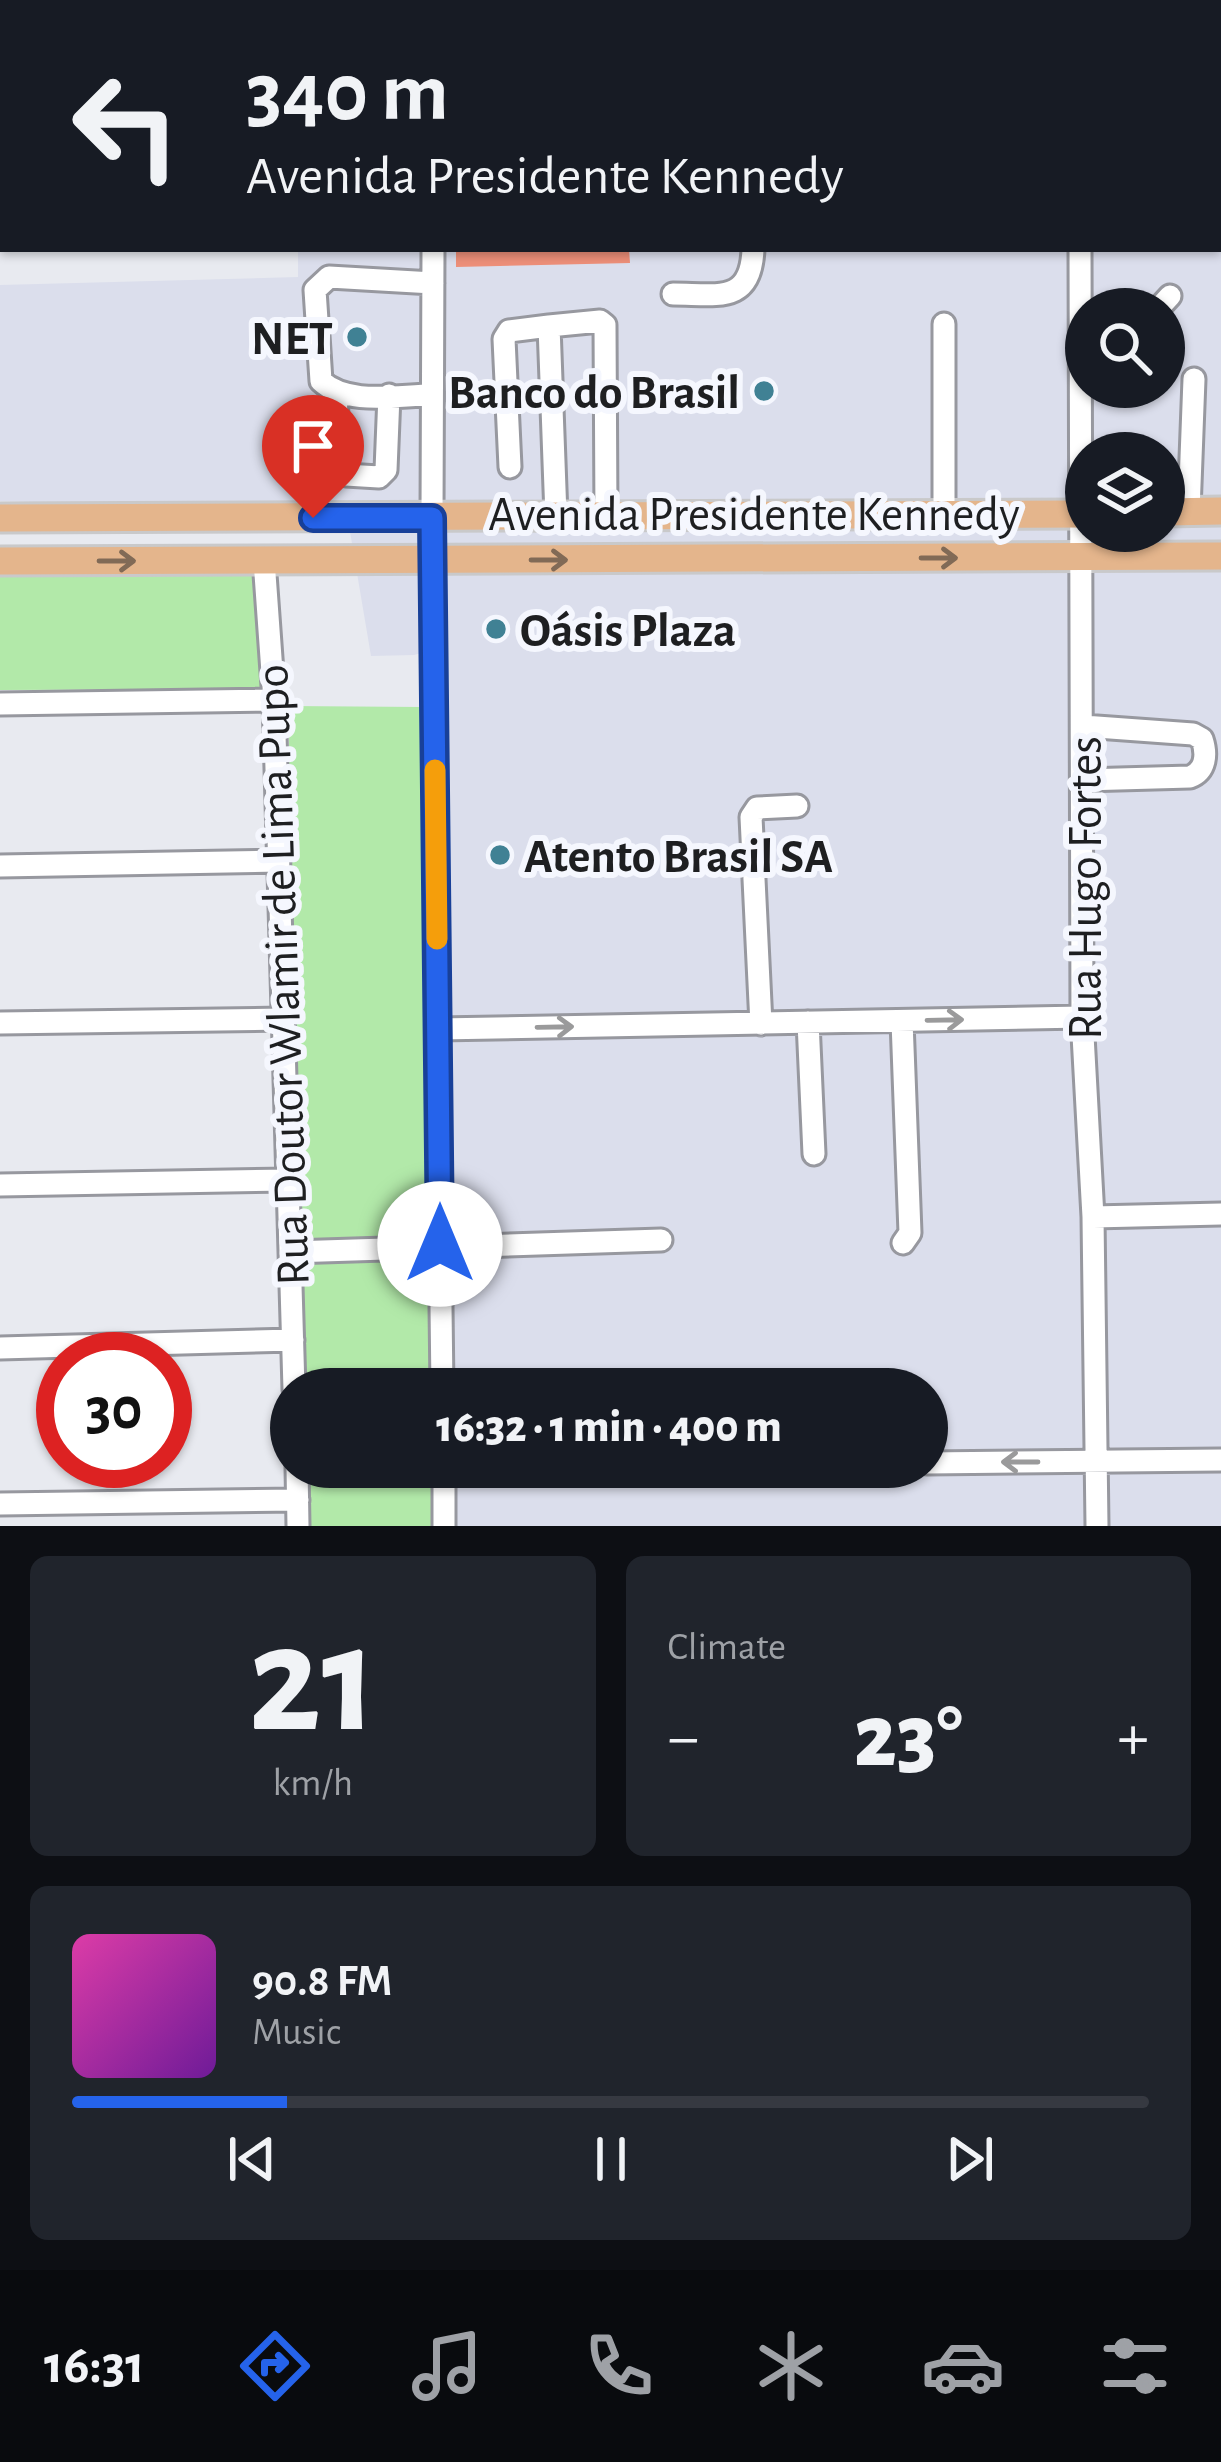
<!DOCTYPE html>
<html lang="en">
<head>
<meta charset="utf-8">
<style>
  body { margin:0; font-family:"Alegreya Sans",sans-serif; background:#20242c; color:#f1f3f6; height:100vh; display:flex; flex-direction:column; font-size:45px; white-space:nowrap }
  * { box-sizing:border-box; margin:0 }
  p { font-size:39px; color:#9ea1a6 }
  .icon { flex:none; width:66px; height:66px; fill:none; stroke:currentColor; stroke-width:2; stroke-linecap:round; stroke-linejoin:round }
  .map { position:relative; height:1526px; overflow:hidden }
  .side { display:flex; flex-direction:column; gap:30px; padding:30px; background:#0d0f14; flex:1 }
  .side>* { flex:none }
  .guide { position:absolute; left:0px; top:0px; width:1221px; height:252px; box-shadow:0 3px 9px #0004; background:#171b24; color:#f1f3f6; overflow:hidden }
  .controls { position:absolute; left:1065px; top:288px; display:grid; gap:24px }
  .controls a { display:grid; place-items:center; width:120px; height:120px; border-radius:50%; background:#171b24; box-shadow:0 3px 9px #0004; font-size:60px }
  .speed { position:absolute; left:36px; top:1332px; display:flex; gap:24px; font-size:60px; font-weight:700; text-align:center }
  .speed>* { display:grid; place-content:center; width:156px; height:156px; border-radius:50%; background:#171b24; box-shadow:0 3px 9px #0004; line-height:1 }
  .speed .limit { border:18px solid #d22; background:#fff; color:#111 }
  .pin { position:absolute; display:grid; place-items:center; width:102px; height:102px; color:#fff; margin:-123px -51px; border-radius:50% 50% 50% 0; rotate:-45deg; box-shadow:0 0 12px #0007 }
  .pin .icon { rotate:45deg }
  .me { position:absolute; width:132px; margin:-66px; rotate:0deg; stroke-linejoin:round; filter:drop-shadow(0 0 9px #0008) }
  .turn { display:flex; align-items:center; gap:42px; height:252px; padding:0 48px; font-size:54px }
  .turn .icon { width:156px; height:156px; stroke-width:2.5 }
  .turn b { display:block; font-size:84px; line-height:102px }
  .big { font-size:90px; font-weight:800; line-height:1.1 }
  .side .tile { flex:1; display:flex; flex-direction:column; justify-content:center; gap:18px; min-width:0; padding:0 42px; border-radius:18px; background:#20242c }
  .side .dial { align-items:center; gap:0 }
  .dial b { font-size:156px; line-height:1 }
  .song { display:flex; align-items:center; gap:36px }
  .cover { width:144px; height:144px; border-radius:18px; background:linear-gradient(135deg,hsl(320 70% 55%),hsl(280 70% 35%)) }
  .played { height:12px; border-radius:6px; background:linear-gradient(90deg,#2563eb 20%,#363941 20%) }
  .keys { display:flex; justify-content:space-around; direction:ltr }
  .heat { display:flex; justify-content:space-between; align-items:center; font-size:66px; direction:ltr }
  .side .tiles { flex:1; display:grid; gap:30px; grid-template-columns:1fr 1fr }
  .tile:last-child { grid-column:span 2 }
  .trip { position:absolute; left:270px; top:1368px; width:678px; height:120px; border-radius:60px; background:#171b24; box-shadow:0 3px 9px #0004; font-weight:800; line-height:120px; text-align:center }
  .dock { display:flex; height:192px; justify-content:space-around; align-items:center; background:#090b0e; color:#9ea1a6 }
  .dock .icon { width:84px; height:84px }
  .dock .current { color:#2563eb }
  .dock b { font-size:54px; color:#f1f3f6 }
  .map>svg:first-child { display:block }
</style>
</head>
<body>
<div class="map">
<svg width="1221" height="1526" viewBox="0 0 1221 1526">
  <rect width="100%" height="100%" fill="#e8eaf0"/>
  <path fill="#dbdeec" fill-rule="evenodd" d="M 0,0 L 1221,0 L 1221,1526 L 444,1526 L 444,1467 L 927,1467 L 927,1389 L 443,1389 L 432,650 L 414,655 L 371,656 L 345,502 L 207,508 L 0,501 L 0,285 L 298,277 L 298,249 L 1218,249 L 1218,3 L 3,3 L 0,64 ZM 1086,309 L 1164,309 L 1164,387 L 1086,387 ZM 1086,453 L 1164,453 L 1164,531 L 1086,531 Z"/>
  <path fill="#b2e9a9" d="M 265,572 L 260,689 L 0,690 L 0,576 Z
    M 288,706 L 423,707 L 434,1389 L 304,1389 Z
    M 306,1467 L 434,1467 L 434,1526 L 308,1526 Z"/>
  <path fill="#ed8f79" d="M 456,249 L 629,249 L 630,263 L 456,267 Z"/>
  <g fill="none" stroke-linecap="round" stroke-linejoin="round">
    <defs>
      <path id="minor" d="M 431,0 L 431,3
        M 1077,0 L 1077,3
        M 1207,0 L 1210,3
        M 1218,43 L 1221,43
        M 0,50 L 3,50
        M 1080,249 L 1082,1017 L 1093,1217 L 1097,1526
        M 673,294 C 717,294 751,305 753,249
        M 1158,309 L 1170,296
        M 549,326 L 600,321 L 605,325 L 606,516
        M 336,391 L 339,470 L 346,475 L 379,477 L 386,470 L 389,395
        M 432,395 C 398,395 348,406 321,381 L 315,290 L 329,277 L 433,283
        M 510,467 L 504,339 L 509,331 L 549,326 L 556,516
        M 1189,511 L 1194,379
        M 944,513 L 944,324
        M 432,517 L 433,249
        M 264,560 L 274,700 L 294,1389
        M 432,560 L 442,1389
        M 0,704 L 274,700
        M 1083,726 L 1193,734 L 1202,739 C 1207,754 1206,771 1190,777 L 1083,780
        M 0,866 L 279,861
        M 902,1021 L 910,1233 L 903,1243
        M 808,1022 L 814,1154
        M 0,1023 L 284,1019
        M 761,1024 L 751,817 L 757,808 L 797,806
        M 438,1029 L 1082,1017
        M 0,1185 L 290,1180
        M 1093,1217 L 1221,1214
        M 291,1252 L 661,1240
        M 0,1348 L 293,1340
        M 927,1463 L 1221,1460
        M 297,1467 L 298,1526
        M 444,1467 L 444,1526
        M 0,1504 L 298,1500"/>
      <path id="major" d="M 1164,512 L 1221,511
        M 0,518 L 1086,514
        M 0,561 L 1221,556"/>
    </defs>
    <use href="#minor" stroke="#97989f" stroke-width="27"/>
    <use href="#major" stroke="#c9c9ca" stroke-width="33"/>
    <use href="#minor" stroke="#fff" stroke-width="21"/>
    <use href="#major" stroke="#e4b58c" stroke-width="27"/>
  </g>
  <defs><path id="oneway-shaft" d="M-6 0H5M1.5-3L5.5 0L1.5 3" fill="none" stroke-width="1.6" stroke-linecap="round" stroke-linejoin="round" transform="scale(3)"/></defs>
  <g stroke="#816a56">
    <use href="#oneway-shaft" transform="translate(939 558)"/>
    <use href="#oneway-shaft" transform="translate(549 560)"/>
    <use href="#oneway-shaft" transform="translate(117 561)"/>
  </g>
  <g stroke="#9a9a9b">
    <use href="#oneway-shaft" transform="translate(945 1020) rotate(-1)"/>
    <use href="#oneway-shaft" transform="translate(555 1027) rotate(-1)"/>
    <use href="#oneway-shaft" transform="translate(1020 1462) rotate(180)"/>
  </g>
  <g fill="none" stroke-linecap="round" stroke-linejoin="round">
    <defs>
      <path id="route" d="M 313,518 L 432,518 L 440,1244"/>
    </defs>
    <use href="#route" stroke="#184099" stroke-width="30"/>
    <use href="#route" stroke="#2563eb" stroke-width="21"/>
    <path stroke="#f59e0b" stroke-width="21" d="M 435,770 L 437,939"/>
  </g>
  <g fill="#408194" stroke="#f5f7fe" stroke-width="4.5">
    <circle cx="357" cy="337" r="12"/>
    <circle cx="764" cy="391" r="12"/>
    <circle cx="496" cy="629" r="12"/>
    <circle cx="500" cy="855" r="12"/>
  </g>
  <g text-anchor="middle" stroke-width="12" stroke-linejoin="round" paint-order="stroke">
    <g font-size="48" font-weight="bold" fill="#1e1f21" stroke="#f5f7fe" text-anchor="end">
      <text x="333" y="354">NET</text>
      <text x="740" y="408">Banco do Brasil</text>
      <text x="520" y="646" text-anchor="start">Oásis Plaza</text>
      <text x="524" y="872" text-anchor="start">Atento Brasil SA</text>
    </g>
    <g font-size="48" fill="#1e1f21" stroke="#f5f7fe">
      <text x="754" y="530">Avenida Presidente Kennedy</text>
      <text transform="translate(1084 888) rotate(-90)" y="17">Rua Hugo Fortes</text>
      <text transform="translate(281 975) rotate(-92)" y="17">Rua Doutor Wlamir de Lima Pupo</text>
    </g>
  </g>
</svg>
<div class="controls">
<a><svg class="icon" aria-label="search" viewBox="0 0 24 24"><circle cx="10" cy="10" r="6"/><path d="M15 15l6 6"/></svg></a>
<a><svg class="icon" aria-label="layers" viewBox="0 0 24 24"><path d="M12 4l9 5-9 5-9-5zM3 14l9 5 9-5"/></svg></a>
</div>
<div class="speed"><div class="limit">30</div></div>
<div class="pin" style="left:313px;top:518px;background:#d93025"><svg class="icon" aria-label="arrive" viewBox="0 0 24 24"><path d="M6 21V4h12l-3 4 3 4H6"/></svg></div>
<svg class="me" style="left:440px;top:1244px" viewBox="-20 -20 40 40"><circle r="19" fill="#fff"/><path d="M0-13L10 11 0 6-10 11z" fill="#2563eb"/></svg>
<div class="trip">16:32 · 1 min · 400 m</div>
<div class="guide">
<div class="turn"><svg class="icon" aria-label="left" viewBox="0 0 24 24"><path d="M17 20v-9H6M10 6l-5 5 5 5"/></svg><div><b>340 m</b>Avenida Presidente Kennedy</div></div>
</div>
</div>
<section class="side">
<div class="tiles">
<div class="tile dial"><b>21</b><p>km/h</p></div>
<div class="tile"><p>Climate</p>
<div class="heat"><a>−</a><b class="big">23°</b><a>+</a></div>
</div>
<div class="tile">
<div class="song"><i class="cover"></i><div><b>90.8 FM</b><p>Music</p></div></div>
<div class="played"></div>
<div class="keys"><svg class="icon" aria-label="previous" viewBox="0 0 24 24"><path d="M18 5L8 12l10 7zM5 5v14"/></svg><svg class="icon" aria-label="pause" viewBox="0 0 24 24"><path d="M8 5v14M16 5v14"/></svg><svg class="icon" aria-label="next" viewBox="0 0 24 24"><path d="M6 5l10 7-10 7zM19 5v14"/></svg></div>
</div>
</div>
</section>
<nav class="dock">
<b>16:31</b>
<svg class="icon current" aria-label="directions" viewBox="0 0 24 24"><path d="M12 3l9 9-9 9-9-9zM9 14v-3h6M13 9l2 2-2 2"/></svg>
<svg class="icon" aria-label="music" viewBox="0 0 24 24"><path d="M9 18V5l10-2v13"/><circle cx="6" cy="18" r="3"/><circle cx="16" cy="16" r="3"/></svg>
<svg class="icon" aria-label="phone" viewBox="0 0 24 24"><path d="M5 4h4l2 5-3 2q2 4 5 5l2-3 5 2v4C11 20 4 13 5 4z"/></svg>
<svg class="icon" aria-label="climate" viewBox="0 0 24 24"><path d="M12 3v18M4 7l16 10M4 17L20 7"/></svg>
<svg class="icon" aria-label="car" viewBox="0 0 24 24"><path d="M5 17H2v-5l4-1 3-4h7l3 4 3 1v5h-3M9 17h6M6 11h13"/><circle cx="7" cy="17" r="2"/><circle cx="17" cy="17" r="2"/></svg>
<svg class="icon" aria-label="filters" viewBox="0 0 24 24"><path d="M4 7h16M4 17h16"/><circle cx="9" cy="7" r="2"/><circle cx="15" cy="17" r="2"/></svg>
</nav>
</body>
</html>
